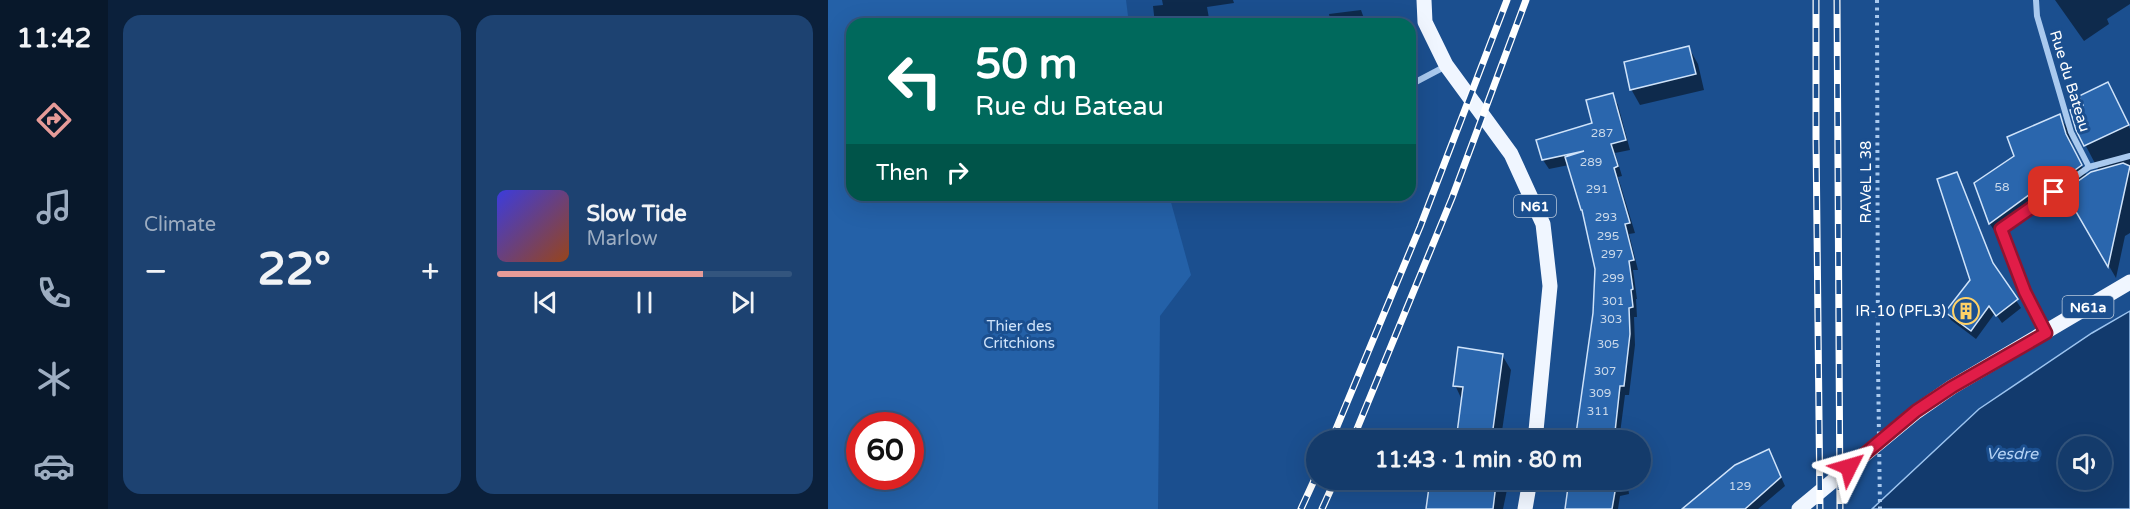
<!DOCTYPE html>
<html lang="en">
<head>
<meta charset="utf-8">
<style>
  body { margin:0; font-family:"Varela Round",sans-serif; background:#1d4271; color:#f1f3f6; height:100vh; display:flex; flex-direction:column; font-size:22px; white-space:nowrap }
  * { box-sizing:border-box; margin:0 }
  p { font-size:20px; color:#9dadc1 }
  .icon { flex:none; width:33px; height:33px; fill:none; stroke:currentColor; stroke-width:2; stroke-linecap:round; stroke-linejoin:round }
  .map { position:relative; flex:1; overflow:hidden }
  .drawer { display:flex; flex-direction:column; gap:15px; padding:15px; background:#0b203b; width:720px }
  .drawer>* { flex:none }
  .hud { position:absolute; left:18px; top:18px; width:570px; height:183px; border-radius:18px; box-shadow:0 6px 24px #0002,0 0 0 2px #33557e; background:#00695c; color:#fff; overflow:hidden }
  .buttons { position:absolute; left:1230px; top:436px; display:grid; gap:12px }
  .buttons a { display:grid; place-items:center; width:54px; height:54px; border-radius:50%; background:#143b6b; box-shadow:0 6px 24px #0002,0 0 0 2px #33557e; font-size:30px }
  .speed { position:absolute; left:18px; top:412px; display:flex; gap:12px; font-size:30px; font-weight:700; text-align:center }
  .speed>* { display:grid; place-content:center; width:78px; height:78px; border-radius:50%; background:#143b6b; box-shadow:0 6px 24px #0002,0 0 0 2px #33557e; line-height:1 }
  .speed .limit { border:9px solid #d22; background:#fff; color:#111 }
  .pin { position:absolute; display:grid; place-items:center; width:51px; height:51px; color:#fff; margin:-26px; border-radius:12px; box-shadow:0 3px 9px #0006 }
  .me { position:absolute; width:66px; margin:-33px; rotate:50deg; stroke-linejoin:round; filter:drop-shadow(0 0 4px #0008) }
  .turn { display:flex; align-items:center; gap:21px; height:126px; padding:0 30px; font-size:27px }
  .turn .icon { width:78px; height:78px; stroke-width:2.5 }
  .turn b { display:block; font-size:42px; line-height:51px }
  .then { display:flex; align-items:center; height:57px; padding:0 30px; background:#0003; gap:12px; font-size:22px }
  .big { font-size:45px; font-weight:800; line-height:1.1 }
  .drawer .card { flex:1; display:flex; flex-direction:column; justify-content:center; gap:9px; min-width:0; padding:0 21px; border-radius:18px; background:#1d4271 }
  .song { display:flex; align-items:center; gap:18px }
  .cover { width:72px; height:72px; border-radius:9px; background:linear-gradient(135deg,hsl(240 70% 55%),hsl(20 70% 35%)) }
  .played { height:6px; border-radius:3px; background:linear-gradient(90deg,#e69b98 70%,#33557e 70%) }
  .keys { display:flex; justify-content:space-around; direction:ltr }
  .heat { display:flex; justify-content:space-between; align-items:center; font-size:33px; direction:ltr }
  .drawer .tiles { flex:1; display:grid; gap:15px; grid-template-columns:repeat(2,1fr) }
  .trip { position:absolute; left:478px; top:430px; width:345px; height:60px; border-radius:30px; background:#143b6b; box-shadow:0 6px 24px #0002,0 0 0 2px #33557e; font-weight:800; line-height:60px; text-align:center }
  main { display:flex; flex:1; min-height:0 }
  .menu { display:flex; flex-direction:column; width:108px; justify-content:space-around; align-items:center; background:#08182b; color:#9dadc1 }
  .menu .icon { width:42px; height:42px }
  .menu .current { color:#e69b98 }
  .menu b { font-size:27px; color:#f1f3f6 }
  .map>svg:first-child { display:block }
</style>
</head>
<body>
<main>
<nav class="menu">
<b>11:42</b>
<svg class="icon current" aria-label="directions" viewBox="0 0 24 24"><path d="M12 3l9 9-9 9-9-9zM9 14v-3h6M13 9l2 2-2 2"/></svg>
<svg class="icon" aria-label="music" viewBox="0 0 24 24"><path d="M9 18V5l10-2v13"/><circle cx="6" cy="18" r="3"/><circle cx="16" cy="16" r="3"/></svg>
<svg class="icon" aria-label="phone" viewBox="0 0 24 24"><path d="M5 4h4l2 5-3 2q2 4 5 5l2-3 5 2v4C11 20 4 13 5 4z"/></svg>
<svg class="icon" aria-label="climate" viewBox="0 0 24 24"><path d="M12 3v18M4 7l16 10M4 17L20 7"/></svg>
<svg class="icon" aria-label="car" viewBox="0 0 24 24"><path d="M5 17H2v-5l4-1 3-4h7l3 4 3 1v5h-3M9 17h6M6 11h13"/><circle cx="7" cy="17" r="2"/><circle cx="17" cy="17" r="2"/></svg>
</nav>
<section class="drawer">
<div class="tiles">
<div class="card"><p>Climate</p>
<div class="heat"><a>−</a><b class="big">22°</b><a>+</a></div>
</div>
<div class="card">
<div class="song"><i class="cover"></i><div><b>Slow Tide</b><p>Marlow</p></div></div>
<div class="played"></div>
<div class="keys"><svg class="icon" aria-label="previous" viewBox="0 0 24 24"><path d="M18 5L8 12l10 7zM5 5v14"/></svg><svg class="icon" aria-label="pause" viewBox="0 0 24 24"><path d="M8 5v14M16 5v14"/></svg><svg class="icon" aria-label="next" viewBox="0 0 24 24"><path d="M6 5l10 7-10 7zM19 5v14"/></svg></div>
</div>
</div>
</section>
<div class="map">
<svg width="1302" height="509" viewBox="0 0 1302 509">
  <rect width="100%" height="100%" fill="#1b4f8f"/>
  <path fill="#2461a8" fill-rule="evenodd" d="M 0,0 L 298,0 L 301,24 L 24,24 L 24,195 L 341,195 L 363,275 L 332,316 L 330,509 L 0,509 ZM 32,426 L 82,426 L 82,477 L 32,477 Z"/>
  <path fill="#123a6d" stroke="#9cc4f0" stroke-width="1.5" fill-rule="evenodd" d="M 1302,311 L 1302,509 L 1044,509 L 1151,409 L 1264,333 ZM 1240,447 L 1274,447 L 1274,480 L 1240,480 Z"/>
  <path fill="#0007" d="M 334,0 L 405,0 L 406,3 L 379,7 L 382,24 L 327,24 L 325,6 L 335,5 Z
    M 1227,0 L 1302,0 L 1302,4 L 1279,19 L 1281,24 L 1256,41 Z
    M 533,10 L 538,24 L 503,24 L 501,14 Z
    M 861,48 L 870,64 L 876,90 L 812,105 L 803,89 Z
    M 785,95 L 790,105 L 802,150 L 787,153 L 794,176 L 790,177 L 807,233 L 801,234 L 810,270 L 805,270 L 809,299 L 808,299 L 809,317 L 806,317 L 807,345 L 801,395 L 797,395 L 791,441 L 747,441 L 766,314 L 769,269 L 757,214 L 741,165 L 721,169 L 715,160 L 710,141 L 766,124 Z
    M 1288,98 L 1302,129 L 1302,233 L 1297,236 L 1288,278 L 1235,187 L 1169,235 L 1162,224 L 1148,183 L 1188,156 L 1232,116 L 1239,128 L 1245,148 L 1259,177 L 1271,171 L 1249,129 Z
    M 1133,182 L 1168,270 L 1193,308 L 1174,323 L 1167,313 L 1148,339 L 1123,320 L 1118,312 L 1144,280 Z
    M 674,355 L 683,370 L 674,431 L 677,432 L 682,441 L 629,441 L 634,400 L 627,385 Z
    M 945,459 L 957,486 L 930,509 L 856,509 Z
    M 624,480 L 681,480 L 675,509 L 620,509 Z
    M 742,480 L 799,480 L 801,494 L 792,496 L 790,509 L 739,509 Z"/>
  <path fill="#2a66ad" stroke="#cfe3fa" stroke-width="1.5" d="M 861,46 L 868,74 L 802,90 L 796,62 Z
    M 1280,82 L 1301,125 L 1256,146 L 1248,130 L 1242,110 L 1255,105 L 1251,96 Z
    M 785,93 L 798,140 L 783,144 L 790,166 L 786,168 L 802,223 L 797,224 L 806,260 L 801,261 L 805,289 L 803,290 L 805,307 L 801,308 L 802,334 L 796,386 L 792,386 L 786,441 L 747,441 L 765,313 L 767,269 L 754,210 L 753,210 L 737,157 L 756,151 L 714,160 L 708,140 L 764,123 L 758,100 Z
    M 1232,114 L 1238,134 L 1254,165 L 1230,182 L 1227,176 L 1161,224 L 1146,183 L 1186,156 L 1179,137 Z
    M 1295,163 L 1302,166 L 1280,267 L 1236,191 L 1263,172 Z
    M 1129,172 L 1165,263 L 1190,299 L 1168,316 L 1161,306 L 1143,331 L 1117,312 L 1142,280 L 1109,179 Z
    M 630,347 L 675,354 L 665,429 L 678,430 L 676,441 L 628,441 L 635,387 L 625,386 Z
    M 941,449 L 953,477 L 917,509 L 854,509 L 907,465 Z
    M 602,480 L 672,480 L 671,484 L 668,484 L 665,509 L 598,509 Z
    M 741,480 L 789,480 L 784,509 L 737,509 Z"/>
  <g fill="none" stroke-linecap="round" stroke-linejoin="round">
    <path stroke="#a9c9ee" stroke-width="4" stroke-dasharray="3 4.5" stroke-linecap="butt" d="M 1049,0 L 1050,364"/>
    <path stroke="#a9c9ee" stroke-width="6" d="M 1208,0 L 1209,16 L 1243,132 L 1261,167 L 1302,156
      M 582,85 L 618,66
      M 1217,332 L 1197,292 L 1173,229 L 1261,167"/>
    <path stroke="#f0f6ff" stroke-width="15" d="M 596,0 L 597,22 L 618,65 L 683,154 L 715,224 L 722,286 L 707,441
      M 697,509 L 702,480
      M 971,509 L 1088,412 L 1124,387 L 1302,282"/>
    <defs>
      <path id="rail" d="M 988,0 L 988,138 L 992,509
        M 1009,0 L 1012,509
        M 503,441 L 592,227 L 679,0
        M 524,441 L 624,198 L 698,0
        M 473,509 L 489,474
        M 494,509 L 507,480"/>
    </defs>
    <use href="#rail" stroke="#fff" stroke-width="7"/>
    <use href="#rail" stroke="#1b4f8f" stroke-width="4.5" stroke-dasharray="14" stroke-linecap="butt"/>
    <path stroke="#a9c9ee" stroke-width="4" stroke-dasharray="3 4.5" stroke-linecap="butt" d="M 1050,364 L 1052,509"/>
  </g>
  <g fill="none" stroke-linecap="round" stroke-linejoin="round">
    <defs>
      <path id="route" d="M 1021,467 L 1088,411 L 1124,387 L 1218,333 L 1197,292 L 1173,229 L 1226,192"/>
    </defs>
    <use href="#route" stroke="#92132f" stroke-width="15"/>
    <use href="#route" stroke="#e11d48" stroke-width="10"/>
  </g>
  <defs>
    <symbol id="building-ring" viewBox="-11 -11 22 22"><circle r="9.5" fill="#1b4f8f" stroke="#ffd166" stroke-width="1.5"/><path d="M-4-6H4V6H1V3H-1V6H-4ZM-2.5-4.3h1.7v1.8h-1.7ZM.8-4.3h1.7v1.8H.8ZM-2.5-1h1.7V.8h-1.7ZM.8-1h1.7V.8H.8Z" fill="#ffd166"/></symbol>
  </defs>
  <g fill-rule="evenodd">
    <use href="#building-ring" x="1123" y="296" width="30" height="30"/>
  </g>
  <g text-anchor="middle" stroke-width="6" stroke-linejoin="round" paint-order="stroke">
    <g font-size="12" fill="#cad9ea">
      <text x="774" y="137">287</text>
      <text x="763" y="166">289</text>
      <text x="1174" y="191">58</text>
      <text x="769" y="193">291</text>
      <text x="778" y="221">293</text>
      <text x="780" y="240">295</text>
      <text x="784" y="258">297</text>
      <text x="785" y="282">299</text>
      <text x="785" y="305">301</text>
      <text x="783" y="323">303</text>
      <text x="780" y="348">305</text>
      <text x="777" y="375">307</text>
      <text x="772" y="397">309</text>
      <text x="770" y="415">311</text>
      <text x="912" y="490">129</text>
    </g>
    <g fill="#1b4f8f" stroke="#bbcadd" stroke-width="1.5">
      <rect x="686" y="195" width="42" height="22" rx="4.5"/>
      <rect x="1234.5" y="296" width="51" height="22" rx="4.5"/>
    </g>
    <g font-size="14" font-weight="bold" fill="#fff">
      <text x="707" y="211">N61</text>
      <text x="1260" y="312">N61a</text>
    </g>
    <g font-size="15" fill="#fff" stroke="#1b4f8f">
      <text transform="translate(1242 81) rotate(73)" y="5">Rue du Bateau</text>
      <text transform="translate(1038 182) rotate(-90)" y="5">RAVeL L 38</text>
    </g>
    <g font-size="15" fill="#fff" stroke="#1b4f8f" text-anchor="end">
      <text x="1118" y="316">IR-10 (PFL3)</text>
    </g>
    <g font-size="15" fill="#cfe3fa" stroke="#1b4f8f">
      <text x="191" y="331">Thier des<tspan x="191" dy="17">Critchions</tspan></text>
    </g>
    <g font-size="16" font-style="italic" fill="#b5d3f5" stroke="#1b4f8f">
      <text x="1184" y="459">Vesdre</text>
    </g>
  </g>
</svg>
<div class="buttons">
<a><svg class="icon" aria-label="sound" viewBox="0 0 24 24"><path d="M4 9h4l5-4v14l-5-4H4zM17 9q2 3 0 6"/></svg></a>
</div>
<div class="speed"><div class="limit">60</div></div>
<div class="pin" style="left:1226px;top:192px;background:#d93025"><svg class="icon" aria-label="arrive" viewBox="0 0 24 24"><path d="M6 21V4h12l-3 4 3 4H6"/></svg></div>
<svg class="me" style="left:1021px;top:467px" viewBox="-20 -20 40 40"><path d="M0-17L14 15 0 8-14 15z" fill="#e11d48" stroke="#fff" stroke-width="4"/></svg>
<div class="trip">11:43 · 1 min · 80 m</div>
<div class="hud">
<div class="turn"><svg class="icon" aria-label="left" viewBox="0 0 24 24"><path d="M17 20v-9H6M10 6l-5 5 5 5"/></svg><div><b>50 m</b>Rue du Bateau</div></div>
<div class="then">Then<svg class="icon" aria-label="right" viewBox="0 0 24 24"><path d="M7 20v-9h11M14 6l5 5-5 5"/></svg></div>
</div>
</div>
</main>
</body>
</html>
